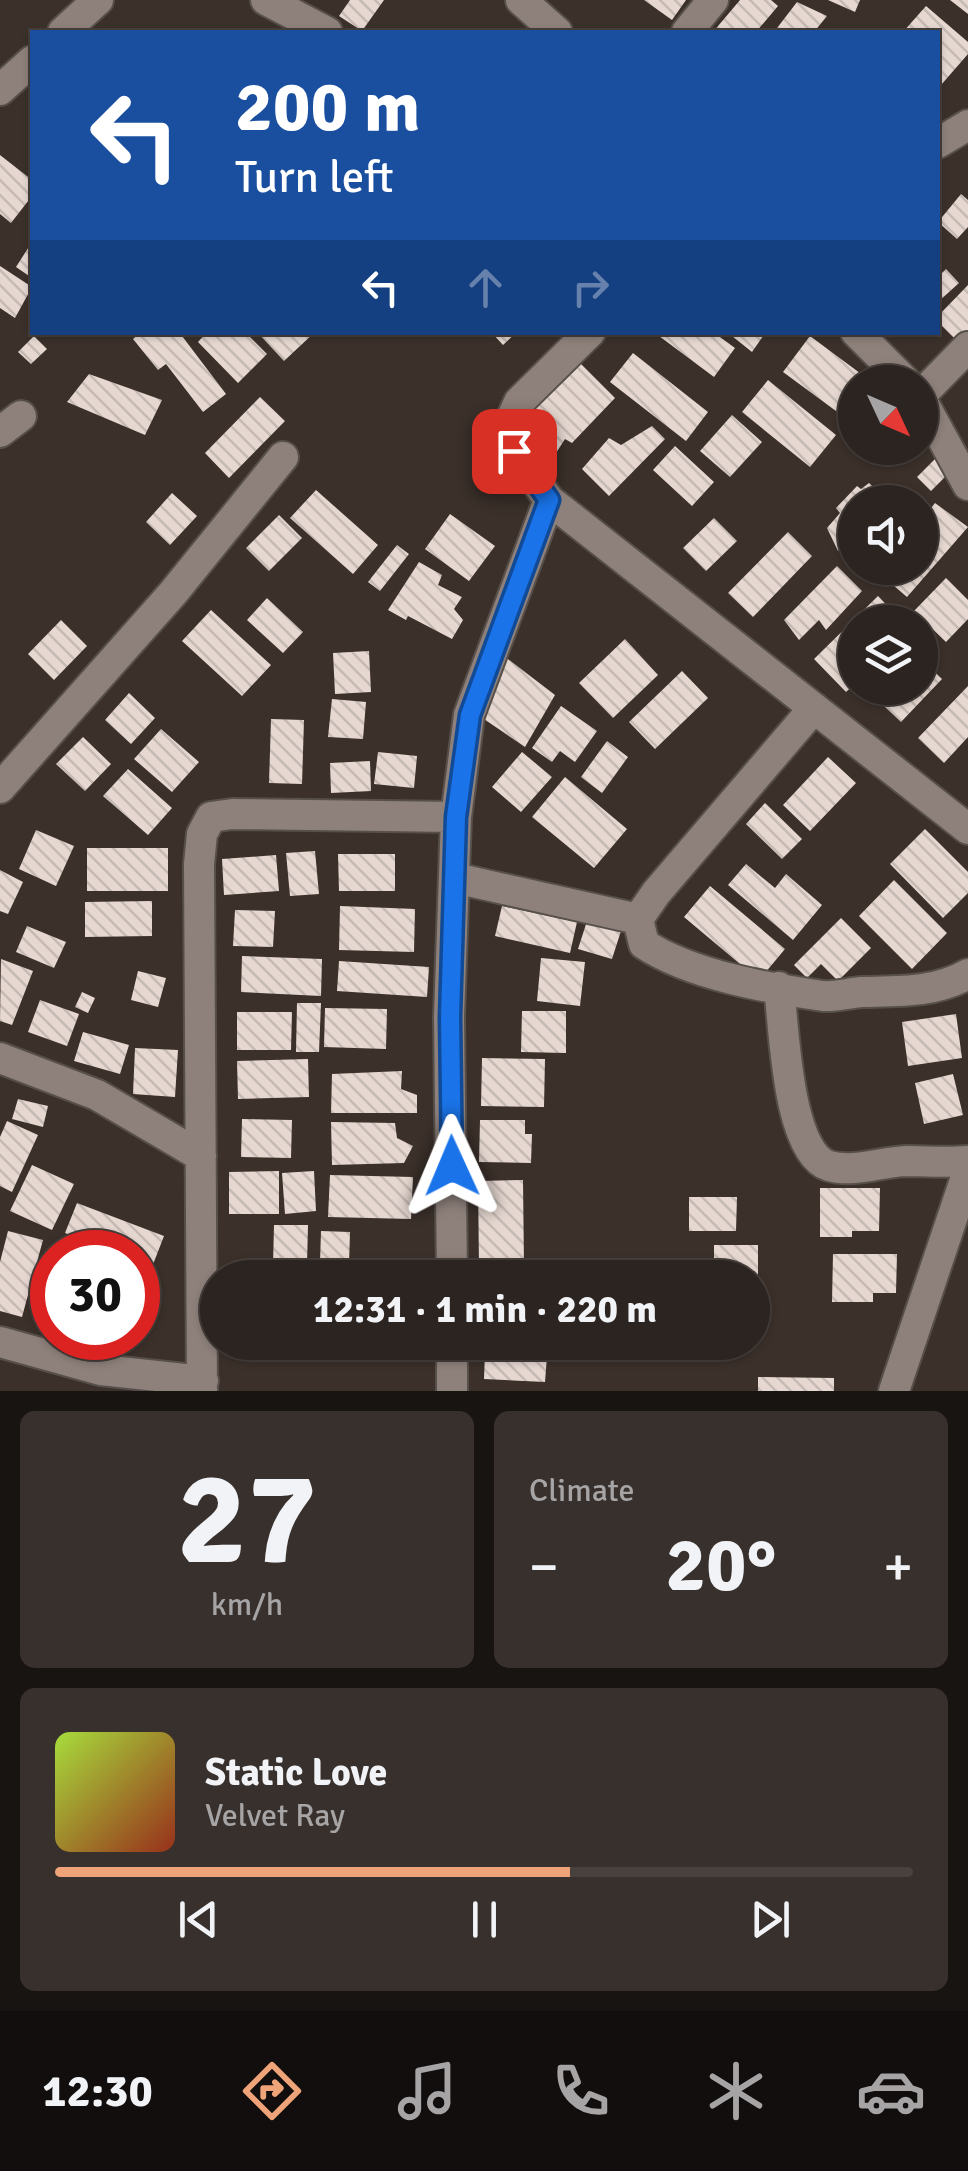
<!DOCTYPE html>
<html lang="en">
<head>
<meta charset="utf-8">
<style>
  body { margin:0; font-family:Signika,sans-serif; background:#38302d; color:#f1f3f6; height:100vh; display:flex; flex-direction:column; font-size:38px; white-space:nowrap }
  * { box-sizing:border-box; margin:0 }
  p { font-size:32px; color:#a6a4a5 }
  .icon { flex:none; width:55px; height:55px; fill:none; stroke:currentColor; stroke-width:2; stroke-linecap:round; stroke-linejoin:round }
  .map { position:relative; height:1391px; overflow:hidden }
  .sheet { display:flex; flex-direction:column; gap:20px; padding:20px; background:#181412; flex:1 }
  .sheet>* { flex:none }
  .banner { position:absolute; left:30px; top:30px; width:910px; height:305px; border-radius:0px; box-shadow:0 2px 8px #0004,0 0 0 2px #48413e; background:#1a4fa0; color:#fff; overflow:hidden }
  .needle { width:65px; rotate:134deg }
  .tools { position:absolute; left:838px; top:365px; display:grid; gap:20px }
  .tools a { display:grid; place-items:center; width:100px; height:100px; border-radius:50%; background:#2c2420; box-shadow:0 2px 8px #0004,0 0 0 2px #48413e; font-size:50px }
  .speed { position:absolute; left:30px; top:1230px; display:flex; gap:20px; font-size:50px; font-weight:700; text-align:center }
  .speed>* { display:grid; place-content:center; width:130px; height:130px; border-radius:50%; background:#2c2420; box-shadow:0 2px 8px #0004,0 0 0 2px #48413e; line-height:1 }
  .speed .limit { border:15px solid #d22; background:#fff; color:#111 }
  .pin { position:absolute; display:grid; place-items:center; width:85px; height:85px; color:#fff; margin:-42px; border-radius:20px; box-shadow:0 5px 15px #0006 }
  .me { position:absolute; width:110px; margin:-55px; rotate:359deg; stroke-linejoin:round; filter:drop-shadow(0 0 8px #0008) }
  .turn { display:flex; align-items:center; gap:35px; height:210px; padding:0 40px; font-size:45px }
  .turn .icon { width:130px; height:130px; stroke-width:2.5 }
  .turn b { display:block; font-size:70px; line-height:85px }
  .lanes { display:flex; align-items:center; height:95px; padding:0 40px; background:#0003; justify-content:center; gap:50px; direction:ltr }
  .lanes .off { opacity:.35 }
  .big { font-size:75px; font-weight:700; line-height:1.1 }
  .sheet .tile { flex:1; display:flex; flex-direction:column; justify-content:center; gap:15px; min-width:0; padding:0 35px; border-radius:15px; background:#38302d }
  .sheet .dial { align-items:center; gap:0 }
  .dial b { font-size:130px; line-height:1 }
  .song { display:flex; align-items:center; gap:30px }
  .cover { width:120px; height:120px; border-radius:15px; background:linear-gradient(135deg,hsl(80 70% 55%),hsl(10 70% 35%)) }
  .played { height:10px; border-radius:5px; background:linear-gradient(90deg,#efa378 60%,#48413e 60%) }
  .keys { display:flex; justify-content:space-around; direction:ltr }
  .heat { display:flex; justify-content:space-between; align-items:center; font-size:55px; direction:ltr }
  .sheet .tiles { flex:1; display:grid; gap:20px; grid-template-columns:1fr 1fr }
  .tile:last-child { grid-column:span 2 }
  .trip { position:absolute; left:200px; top:1260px; width:570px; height:100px; border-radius:50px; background:#2c2420; box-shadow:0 2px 8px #0004,0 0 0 2px #48413e; font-weight:700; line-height:100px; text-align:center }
  .dock { display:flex; height:160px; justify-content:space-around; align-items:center; background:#120e0d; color:#a6a4a5 }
  .dock .icon { width:70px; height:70px }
  .dock .active { color:#efa378 }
  .dock b { font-size:45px; color:#f1f3f6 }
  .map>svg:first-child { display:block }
</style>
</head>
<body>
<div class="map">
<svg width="968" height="1391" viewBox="0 0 968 1391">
  <defs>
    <pattern id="building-back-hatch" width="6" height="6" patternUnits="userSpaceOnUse" patternTransform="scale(2.5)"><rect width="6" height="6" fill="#e6d8d1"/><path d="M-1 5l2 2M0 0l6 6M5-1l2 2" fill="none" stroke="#c6bab4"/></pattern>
  </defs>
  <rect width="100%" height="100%" fill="#3b302a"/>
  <path fill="url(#building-back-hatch)" d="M 350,0 L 384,0 L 362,31 L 339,16 Z
    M 644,0 L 686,0 L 672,20 Z
    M 740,0 L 771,0 L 778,6 L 756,32 L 713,32 Z
    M 828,0 L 860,0 L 855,12 Z
    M 950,0 L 968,0 L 968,14 Z
    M 797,2 L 827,16 L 814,32 L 774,32 Z
    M 926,6 L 968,42 L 968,54 L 941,85 L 938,82 L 938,32 L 903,32 Z
    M 0,155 L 32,180 L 32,196 L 11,223 L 0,214 Z
    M 961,194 L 968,200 L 968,227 L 957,239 L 938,222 Z
    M 32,242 L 32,278 L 16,267 Z
    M 0,266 L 32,287 L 15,318 L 0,308 Z
    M 946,269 L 959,283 L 938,302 L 938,277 Z
    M 968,285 L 968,332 L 958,342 L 938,322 L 938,316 Z
    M 141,332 L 179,332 L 226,394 L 203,412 L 166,364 L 158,370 L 133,339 Z
    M 207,332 L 245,332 L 267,354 L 238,383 L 198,342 Z
    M 257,332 L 315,332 L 284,361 Z
    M 491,332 L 517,332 L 503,345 Z
    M 661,332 L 713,332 L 735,348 L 714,377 L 659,336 Z
    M 727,332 L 766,332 L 752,352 Z
    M 34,336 L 47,349 L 31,364 L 18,352 Z
    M 810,336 L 872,382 L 855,382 L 855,425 L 783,372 Z
    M 633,353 L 708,412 L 686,441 L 610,382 Z
    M 580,363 L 615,398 L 572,443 L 565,439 L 556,453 L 545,444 L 539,452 L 521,437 L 530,429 L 524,420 Z
    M 89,374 L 162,400 L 145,435 L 67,402 Z
    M 768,380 L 836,435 L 810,467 L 742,412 Z
    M 260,397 L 285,421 L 229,478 L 205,453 Z
    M 732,415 L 762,442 L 730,477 L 700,451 Z
    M 652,426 L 665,439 L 609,496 L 582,469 L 609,438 L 621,445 Z
    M 675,446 L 714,482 L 692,506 L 653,470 Z
    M 938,456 L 952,470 L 931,491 L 917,477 Z
    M 869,483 L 882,495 L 888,491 L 900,500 L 855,502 L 855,556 L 844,546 L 838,551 L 827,528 L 840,513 L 836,508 L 857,486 L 861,489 Z
    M 316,490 L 378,545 L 353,574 L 290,518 Z
    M 172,493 L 197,516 L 170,545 L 146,522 Z
    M 935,503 L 968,527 L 907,597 L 880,574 L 885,568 L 920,568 L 920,522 Z
    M 450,514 L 495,546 L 469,581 L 425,549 Z
    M 279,515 L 302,538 L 269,571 L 246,548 Z
    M 714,518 L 737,541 L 706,571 L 683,548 Z
    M 788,532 L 812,556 L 753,617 L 728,593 Z
    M 397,545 L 409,554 L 380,591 L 368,582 Z
    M 419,562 L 442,575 L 438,585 L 462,597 L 454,609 L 463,620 L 452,639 L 408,616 L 406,620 L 388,610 Z
    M 837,566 L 862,591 L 826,630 L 819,620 L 799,640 L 784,620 Z
    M 946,578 L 968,600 L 968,619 L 946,642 L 914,611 Z
    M 878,596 L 903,622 L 855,622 L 855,684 L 846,692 L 814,659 Z
    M 267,598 L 303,632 L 283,653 L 247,620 Z
    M 211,610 L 271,665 L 242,696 L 182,641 Z
    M 61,620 L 87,646 L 54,680 L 28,654 Z
    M 625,639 L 658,675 L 613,718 L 579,683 Z
    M 369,651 L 371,692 L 335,694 L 333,653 Z
    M 504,656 L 555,695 L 525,747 L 478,715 Z
    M 920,658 L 942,679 L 901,722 L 867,690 L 920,688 Z
    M 682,671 L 708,698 L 655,749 L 629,722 Z
    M 968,686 L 968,737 L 944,763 L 918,738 Z
    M 129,693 L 155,718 L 131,744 L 105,720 Z
    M 332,699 L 366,702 L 363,739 L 328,737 Z
    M 561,706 L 597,731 L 575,762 L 560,751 L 552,762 L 532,748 Z
    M 271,719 L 304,720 L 302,784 L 269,783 Z
    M 161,729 L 199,762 L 172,792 L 134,759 Z
    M 83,737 L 111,764 L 85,791 L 56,764 Z
    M 607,741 L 628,757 L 602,793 L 581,777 Z
    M 378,752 L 417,756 L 414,788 L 374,784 Z
    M 522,752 L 552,777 L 521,812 L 492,787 Z
    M 828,757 L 856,783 L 810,831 L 783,805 Z
    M 370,761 L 371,791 L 331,793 L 330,763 Z
    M 128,769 L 172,808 L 148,835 L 103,796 Z
    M 565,777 L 627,829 L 594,868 L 532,817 Z
    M 765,803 L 802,839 L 782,859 L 746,824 Z
    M 925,829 L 968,872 L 968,893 L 943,918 L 890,864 Z
    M 36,830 L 74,846 L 56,886 L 19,869 Z
    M 87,848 L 168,848 L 168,891 L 87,891 Z
    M 315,851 L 319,894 L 290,896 L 286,853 Z
    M 338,854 L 395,854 L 395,891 L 339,891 Z
    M 276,855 L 279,891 L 224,895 L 222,859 Z
    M 746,864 L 775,888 L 786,874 L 822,905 L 793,940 L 728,885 Z
    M 0,870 L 23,882 L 8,914 L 0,911 Z
    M 894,880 L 947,933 L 912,969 L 859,916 Z
    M 710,886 L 785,949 L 759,980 L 684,917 Z
    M 152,901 L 152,936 L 85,937 L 85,902 Z
    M 340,906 L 415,909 L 414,952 L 339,950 Z
    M 502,906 L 577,922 L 570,953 L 495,936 Z
    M 235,910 L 275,911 L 273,947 L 233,946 Z
    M 841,918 L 871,948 L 838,981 L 821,964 L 807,978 L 794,965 Z
    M 587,921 L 621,931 L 612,959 L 578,949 Z
    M 27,926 L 66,942 L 54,968 L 16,952 Z
    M 242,956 L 322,959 L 321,996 L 241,992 Z
    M 541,958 L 585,962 L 580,1006 L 537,1001 Z
    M 1,959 L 33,971 L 12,1025 L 0,1021 Z
    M 339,961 L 429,967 L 427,997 L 337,991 Z
    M 138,971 L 166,978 L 158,1007 L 131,1000 Z
    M 82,992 L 95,998 L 88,1013 L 75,1007 Z
    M 40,1000 L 79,1014 L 67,1046 L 28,1032 Z
    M 297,1003 L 321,1003 L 319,1052 L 296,1052 Z
    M 325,1008 L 387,1009 L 386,1049 L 324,1047 Z
    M 522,1011 L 566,1011 L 566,1053 L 521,1052 Z
    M 237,1012 L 292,1012 L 291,1050 L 237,1050 Z
    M 956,1014 L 962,1058 L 908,1066 L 902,1022 Z
    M 83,1032 L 129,1045 L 120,1074 L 74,1061 Z
    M 135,1048 L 178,1050 L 175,1097 L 133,1094 Z
    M 482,1058 L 545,1059 L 544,1107 L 481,1106 Z
    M 308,1059 L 309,1097 L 238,1099 L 237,1061 Z
    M 402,1071 L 401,1089 L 417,1095 L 417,1113 L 331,1113 L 332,1074 Z
    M 953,1074 L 963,1115 L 924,1124 L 915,1083 Z
    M 18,1099 L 48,1106 L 43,1127 L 12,1119 Z
    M 242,1119 L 292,1120 L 291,1158 L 241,1157 Z
    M 480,1120 L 525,1120 L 525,1134 L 532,1134 L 531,1163 L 479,1162 Z
    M 7,1121 L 38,1135 L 12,1192 L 0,1186 L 0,1137 Z
    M 331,1122 L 395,1123 L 397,1138 L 413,1146 L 404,1163 L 332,1165 Z
    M 32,1165 L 74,1184 L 52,1230 L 10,1211 Z
    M 279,1171 L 279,1214 L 229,1214 L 229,1172 Z
    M 314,1171 L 316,1211 L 285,1214 L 282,1173 Z
    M 330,1175 L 413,1177 L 411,1219 L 328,1217 Z
    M 523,1180 L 524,1267 L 479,1268 L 478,1181 Z
    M 820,1188 L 880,1188 L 879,1231 L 852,1231 L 852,1237 L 820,1237 Z
    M 689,1197 L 737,1197 L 736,1231 L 689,1231 Z
    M 77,1203 L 164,1236 L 152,1267 L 138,1261 L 138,1252 L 115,1252 L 65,1233 Z
    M 274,1225 L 308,1225 L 307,1265 L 273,1265 Z
    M 8,1231 L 43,1240 L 22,1317 L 0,1311 L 0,1262 Z
    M 321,1231 L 350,1232 L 349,1264 L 320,1263 Z
    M 714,1245 L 758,1245 L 758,1297 L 752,1297 L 752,1278 L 714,1278 Z
    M 833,1254 L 897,1254 L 896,1293 L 873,1293 L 873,1302 L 832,1302 Z
    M 329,1271 L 359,1272 L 359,1278 L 329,1278 Z
    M 138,1275 L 159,1283 L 149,1309 L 138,1305 Z
    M 83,1338 L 107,1338 L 104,1345 Z
    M 485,1352 L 547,1356 L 545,1382 L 484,1379 Z
    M 758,1377 L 834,1378 L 834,1391 L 758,1391 Z"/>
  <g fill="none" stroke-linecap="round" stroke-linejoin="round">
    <defs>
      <path id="minor" d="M 266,0 L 327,32
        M 521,0 L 557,32
        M 63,32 L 98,0
        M 687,32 L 713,0
        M 0,90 L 32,61
        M 938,143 L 968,125
        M 590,332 L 519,402 L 508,426 L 514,451 L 549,500 L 968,829
        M 856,332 L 906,382
        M 920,396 L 968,347
        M 920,397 L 968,485
        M 0,432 L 21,416
        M 814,708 L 656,893 L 638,919 L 644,944 C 691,975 767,988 823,996 C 836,997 849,993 862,992 C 898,991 935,993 968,974
        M 0,788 L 173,593 L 283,457
        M 455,878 L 638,919
        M 779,987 C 784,1026 787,1153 829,1166 C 854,1173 881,1162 906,1161 C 927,1161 947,1163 968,1161
        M 0,1058 L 97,1095 L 201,1156
        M 452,1278 L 449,1017 L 456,817 L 469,715 L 549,500
        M 0,1342 L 101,1370 L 203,1381
        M 202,1391 L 199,864 L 202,834 L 211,817 L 232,814 L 456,817
        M 452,1391 L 452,1342
        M 894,1391 L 968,1171"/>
    </defs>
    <use href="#minor" stroke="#574f4a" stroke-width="34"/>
    <use href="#minor" stroke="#8e817b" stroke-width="30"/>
  </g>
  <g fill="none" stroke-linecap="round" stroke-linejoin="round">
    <defs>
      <path id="route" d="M 452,1166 L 450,1017 L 456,817 L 470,715 L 549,500 L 514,451"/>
    </defs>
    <use href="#route" stroke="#114b97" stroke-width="25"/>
    <use href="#route" stroke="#1a73e8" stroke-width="18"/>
  </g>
</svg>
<div class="tools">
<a><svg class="needle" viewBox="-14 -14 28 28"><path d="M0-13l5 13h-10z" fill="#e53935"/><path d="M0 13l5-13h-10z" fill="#a6a4a5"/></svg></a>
<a><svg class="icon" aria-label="sound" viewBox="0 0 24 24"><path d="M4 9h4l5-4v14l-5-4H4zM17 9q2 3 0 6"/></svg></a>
<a><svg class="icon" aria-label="layers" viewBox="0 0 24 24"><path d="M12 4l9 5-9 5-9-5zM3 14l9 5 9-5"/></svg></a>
</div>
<div class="speed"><div class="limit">30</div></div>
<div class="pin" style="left:514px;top:451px;background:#d93025"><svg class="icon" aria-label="arrive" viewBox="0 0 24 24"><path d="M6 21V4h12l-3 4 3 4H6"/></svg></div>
<svg class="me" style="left:452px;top:1166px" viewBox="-20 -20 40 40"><path d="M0-17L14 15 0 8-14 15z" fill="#1a73e8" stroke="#fff" stroke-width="4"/></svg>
<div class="trip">12:31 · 1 min · 220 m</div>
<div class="banner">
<div class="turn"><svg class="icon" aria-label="left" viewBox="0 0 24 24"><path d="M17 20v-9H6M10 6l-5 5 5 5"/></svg><div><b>200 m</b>Turn left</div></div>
<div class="lanes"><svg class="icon" aria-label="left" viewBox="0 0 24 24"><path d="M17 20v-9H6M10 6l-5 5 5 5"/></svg><svg class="icon off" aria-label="ahead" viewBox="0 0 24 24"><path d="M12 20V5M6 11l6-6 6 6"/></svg><svg class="icon off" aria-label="right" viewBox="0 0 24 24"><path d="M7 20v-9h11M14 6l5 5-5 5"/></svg></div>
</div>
</div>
<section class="sheet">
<div class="tiles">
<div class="tile dial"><b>27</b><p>km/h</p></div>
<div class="tile"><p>Climate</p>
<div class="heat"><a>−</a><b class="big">20°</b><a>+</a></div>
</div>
<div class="tile">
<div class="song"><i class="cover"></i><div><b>Static Love</b><p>Velvet Ray</p></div></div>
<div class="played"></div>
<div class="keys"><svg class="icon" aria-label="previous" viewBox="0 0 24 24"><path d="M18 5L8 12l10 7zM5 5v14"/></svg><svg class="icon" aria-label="pause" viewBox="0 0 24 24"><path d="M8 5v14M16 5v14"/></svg><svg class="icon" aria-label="next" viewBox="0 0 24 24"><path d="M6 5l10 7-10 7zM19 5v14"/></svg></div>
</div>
</div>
</section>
<nav class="dock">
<b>12:30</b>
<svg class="icon active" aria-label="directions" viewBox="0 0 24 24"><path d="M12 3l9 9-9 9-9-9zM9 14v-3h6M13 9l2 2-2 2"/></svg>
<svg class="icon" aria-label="music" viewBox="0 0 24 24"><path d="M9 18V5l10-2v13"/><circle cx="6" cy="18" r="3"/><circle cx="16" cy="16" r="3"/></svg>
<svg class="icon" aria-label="phone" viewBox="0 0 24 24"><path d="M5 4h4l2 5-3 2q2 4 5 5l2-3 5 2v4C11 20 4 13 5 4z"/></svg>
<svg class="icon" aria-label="climate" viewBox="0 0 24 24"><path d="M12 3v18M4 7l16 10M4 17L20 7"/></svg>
<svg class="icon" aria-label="car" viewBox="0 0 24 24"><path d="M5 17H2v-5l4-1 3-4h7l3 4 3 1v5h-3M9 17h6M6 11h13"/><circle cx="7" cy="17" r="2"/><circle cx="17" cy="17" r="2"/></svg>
</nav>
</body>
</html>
